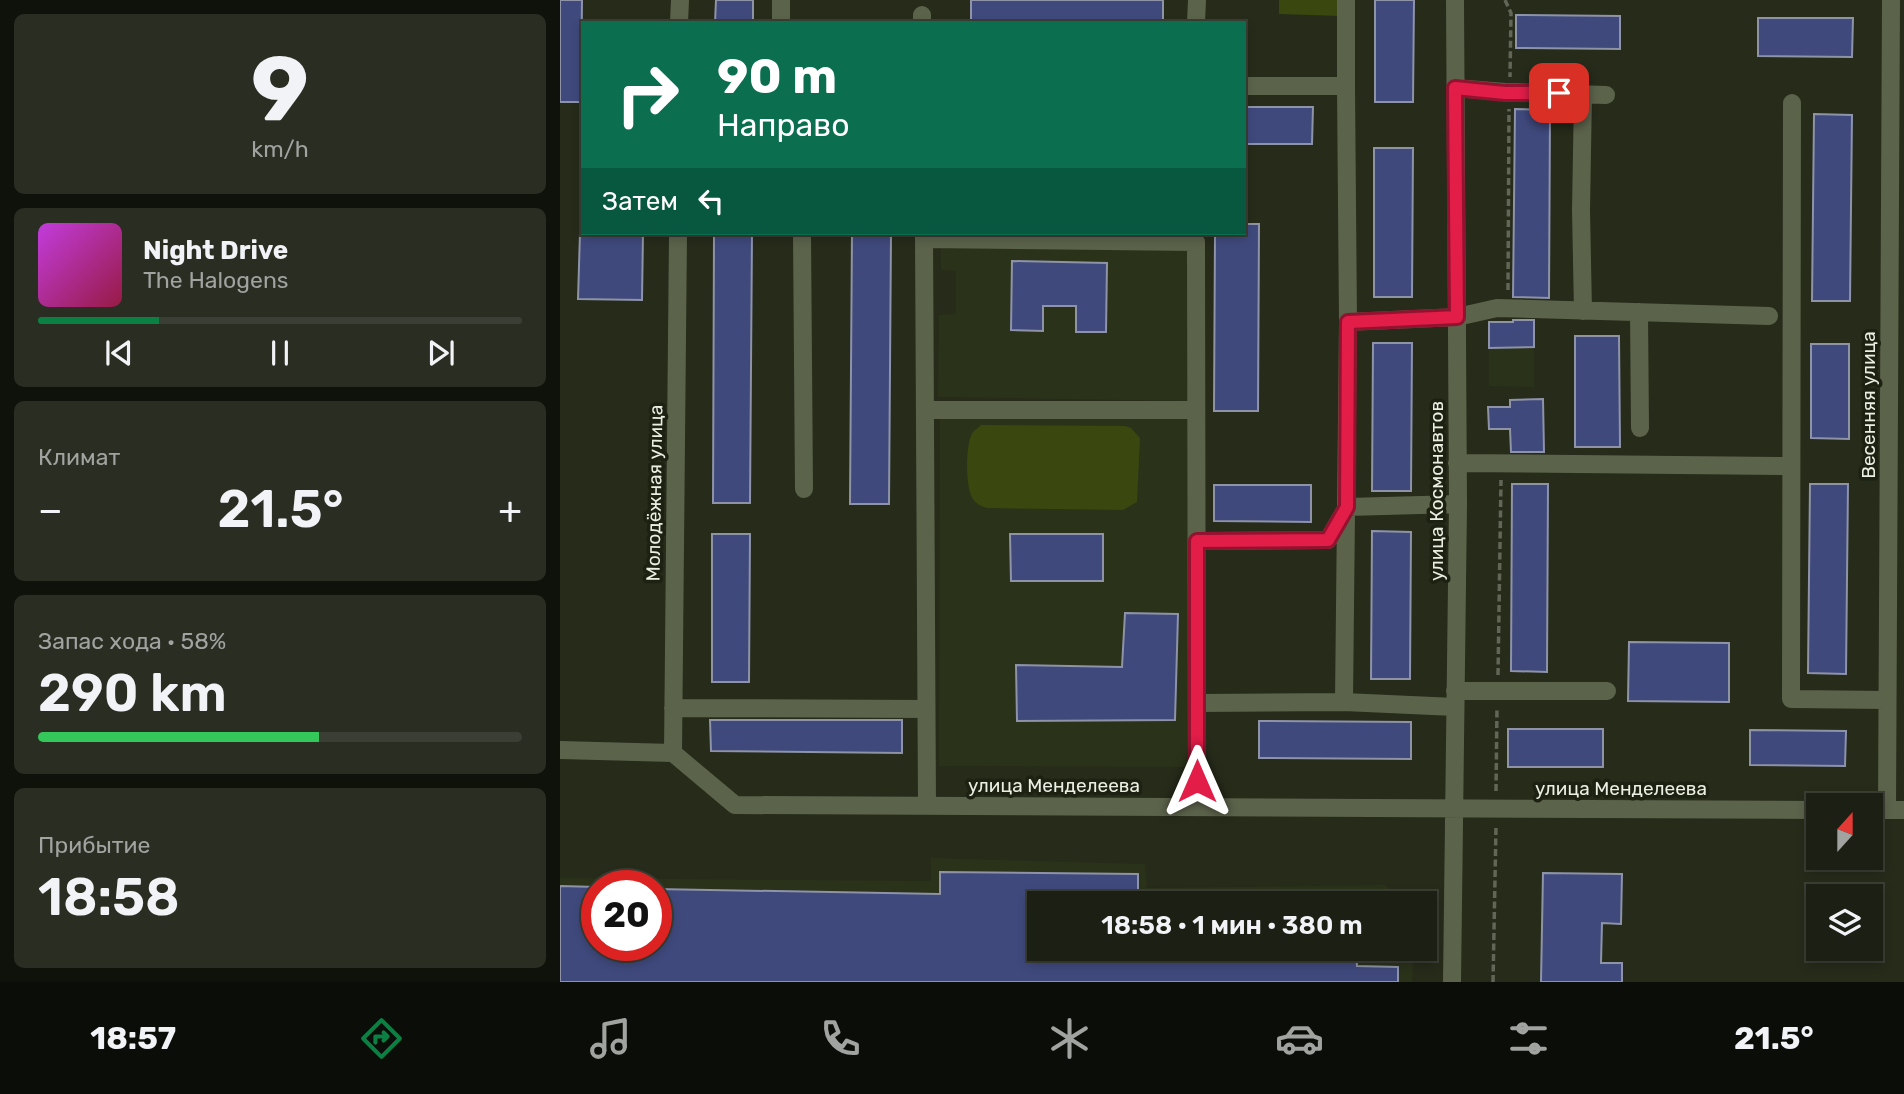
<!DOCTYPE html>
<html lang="ru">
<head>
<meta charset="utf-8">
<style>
  body { margin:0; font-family:Rubik,sans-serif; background:#292d22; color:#f1f3f6; height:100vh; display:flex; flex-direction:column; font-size:26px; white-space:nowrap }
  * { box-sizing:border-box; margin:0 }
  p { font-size:23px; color:#a0a3a0 }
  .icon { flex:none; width:38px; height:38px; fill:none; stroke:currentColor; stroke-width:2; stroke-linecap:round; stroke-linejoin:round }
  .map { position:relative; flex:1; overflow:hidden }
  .drawer { display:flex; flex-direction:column; gap:14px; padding:14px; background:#0f120b; width:560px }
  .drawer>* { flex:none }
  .guide { position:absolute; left:21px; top:21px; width:665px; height:214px; border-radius:0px; box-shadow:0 4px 10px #0003,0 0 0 2px #3a3e34; background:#0b6e4f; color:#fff; overflow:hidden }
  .needle { width:46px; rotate:21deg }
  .tools { position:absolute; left:1246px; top:793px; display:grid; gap:14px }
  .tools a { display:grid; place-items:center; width:77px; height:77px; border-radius:0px; background:#1c2014; box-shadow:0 4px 10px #0003,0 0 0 2px #3a3e34; font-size:35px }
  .speed { position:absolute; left:21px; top:870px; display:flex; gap:14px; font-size:35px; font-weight:700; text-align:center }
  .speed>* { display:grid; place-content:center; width:91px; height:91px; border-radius:50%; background:#1c2014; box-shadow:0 4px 10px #0003,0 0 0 2px #3a3e34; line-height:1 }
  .speed .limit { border:10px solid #d22; background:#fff; color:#111 }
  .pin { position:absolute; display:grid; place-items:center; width:60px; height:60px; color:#fff; margin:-30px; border-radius:14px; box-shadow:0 4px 10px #0006 }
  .me { position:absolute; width:77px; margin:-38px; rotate:0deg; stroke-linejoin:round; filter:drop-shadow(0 0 5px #0008) }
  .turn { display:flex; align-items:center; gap:24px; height:147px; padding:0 21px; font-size:32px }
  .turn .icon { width:91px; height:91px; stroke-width:2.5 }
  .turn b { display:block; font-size:49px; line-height:60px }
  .then { display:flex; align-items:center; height:66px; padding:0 21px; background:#0003; gap:14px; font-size:26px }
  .big { font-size:52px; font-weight:600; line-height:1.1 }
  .drawer .tile { flex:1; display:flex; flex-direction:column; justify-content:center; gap:10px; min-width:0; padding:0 24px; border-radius:10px; background:#292d22 }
  .drawer .dial { align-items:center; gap:0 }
  .dial b { font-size:91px; line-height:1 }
  .song { display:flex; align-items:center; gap:21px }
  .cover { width:84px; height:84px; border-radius:10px; background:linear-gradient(135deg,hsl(290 70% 55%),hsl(340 70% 35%)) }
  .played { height:7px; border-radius:4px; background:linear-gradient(90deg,#0b8043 25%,#3a3e34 25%) }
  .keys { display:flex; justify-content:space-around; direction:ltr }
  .heat { display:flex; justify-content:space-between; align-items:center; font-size:38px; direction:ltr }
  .charge { height:10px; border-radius:5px; background:linear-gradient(90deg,#34c759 58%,#3a3e34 0) }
  .trip { position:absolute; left:467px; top:891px; width:410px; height:70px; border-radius:0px; background:#1c2014; box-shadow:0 4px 10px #0003,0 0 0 2px #3a3e34; font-weight:600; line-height:70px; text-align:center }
  .tab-bar { display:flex; height:112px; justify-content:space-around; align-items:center; background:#0b0d08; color:#a0a3a0 }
  .tab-bar .icon { width:49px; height:49px }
  .tab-bar .active { color:#0b8043 }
  .tab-bar b { font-size:32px; color:#f1f3f6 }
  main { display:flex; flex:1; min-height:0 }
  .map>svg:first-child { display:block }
</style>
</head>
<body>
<main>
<section class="drawer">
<div class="tile dial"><b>9</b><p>km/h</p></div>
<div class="tile">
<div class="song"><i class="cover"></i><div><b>Night Drive</b><p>The Halogens</p></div></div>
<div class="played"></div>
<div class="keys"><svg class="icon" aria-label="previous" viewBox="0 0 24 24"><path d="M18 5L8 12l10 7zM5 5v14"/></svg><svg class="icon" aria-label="pause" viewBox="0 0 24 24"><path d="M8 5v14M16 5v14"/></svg><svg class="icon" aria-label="next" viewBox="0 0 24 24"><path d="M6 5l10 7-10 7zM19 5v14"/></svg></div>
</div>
<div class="tile"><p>Климат</p>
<div class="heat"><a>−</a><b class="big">21.5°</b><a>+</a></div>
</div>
<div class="tile"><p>Запас хода · 58%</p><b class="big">290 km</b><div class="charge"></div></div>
<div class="tile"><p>Прибытие</p><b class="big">18:58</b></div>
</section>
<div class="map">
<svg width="1344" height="982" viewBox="0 0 1344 982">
  <rect width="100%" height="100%" fill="#262b1a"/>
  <path fill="#2b321a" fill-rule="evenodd" d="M 381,243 L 629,247 L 627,401 L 378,397 L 379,315 L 396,314 L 396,271 L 381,270 Z
    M 974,347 L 974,387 L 929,386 L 929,348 Z
    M 380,417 L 629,418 L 628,767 L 379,766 Z
    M 371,858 L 585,864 L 587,888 L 825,885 L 846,903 L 480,903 L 480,948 L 854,949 L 852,982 L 0,982 L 0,878 L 371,881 ZM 37,886 L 96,886 L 96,945 L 37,945 Z"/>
  <path fill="#3a470f" d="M 719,0 L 781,0 L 781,16 L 719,14 Z
    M 421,425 L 565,426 L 571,428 L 580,438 L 577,502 L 563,510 L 427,508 C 421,506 416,504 413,499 C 405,488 405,443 413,432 C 415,430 419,427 421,425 Z"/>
  <path fill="#3f497c" stroke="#8e93a8" stroke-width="2" d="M 0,0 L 22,0 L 21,102 L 0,102 Z
    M 156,0 L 193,0 L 193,23 L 155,23 Z
    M 411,0 L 603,0 L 603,23 L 411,23 Z
    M 815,0 L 854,0 L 853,102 L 815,102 Z
    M 956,15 L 1060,16 L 1060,49 L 956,48 Z
    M 1198,18 L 1293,18 L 1292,57 L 1198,56 Z
    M 684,107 L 753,107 L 752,144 L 684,144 Z
    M 955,109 L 990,110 L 989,298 L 953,297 Z
    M 1254,114 L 1292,115 L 1290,301 L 1252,301 Z
    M 814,148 L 853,148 L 852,297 L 814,297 Z
    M 684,224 L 699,224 L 698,411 L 654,411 L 655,233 L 684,233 Z
    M 20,233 L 83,233 L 82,300 L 18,299 Z
    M 154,233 L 192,233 L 190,503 L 153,503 Z
    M 292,233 L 331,233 L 329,504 L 290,504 Z
    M 452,261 L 547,263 L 546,332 L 516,332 L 516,306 L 483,306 L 483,331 L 451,330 Z
    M 953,320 L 974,320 L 974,347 L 929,348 L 929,322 L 953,322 Z
    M 1015,336 L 1059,336 L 1060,447 L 1015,447 Z
    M 813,343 L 852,343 L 851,491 L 812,491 Z
    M 1251,344 L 1289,344 L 1289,439 L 1251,438 Z
    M 983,399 L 984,452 L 951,452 L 950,429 L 929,429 L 928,407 L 950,407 L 950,400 Z
    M 952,484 L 988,484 L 987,672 L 951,671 Z
    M 1250,484 L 1288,484 L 1286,674 L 1248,673 Z
    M 654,485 L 751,485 L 751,522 L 654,521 Z
    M 812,531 L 851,532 L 850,679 L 811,679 Z
    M 152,534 L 190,534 L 189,682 L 152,682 Z
    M 450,534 L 543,534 L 543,581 L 451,581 Z
    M 565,613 L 618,614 L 615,720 L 457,721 L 456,665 L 562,667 Z
    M 1069,642 L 1169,643 L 1169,702 L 1068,701 Z
    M 150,720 L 342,720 L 342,753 L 151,751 Z
    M 699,721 L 851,722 L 851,759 L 699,758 Z
    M 948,729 L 1043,729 L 1043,767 L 948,767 Z
    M 1190,730 L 1286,731 L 1285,766 L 1190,765 Z
    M 380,872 L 578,874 L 578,903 L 480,903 L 480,948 L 796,948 L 797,966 L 838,967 L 838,982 L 0,982 L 0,886 L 37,887 L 37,945 L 96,945 L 96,889 L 380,894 Z
    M 983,873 L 1062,874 L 1061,924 L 1042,923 L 1041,963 L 1062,963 L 1062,982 L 981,982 Z"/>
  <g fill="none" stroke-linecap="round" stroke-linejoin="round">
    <path stroke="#616657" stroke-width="3.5" stroke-dasharray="7 3.5" stroke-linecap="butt" d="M 945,0 L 951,13 L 950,77
      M 948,290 L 949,109
      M 938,675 L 941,480
      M 936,791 L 937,708
      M 933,982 L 936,827"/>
    <path stroke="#5c634b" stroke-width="18" d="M 221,0 L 221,23
      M 119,23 L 120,0
      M 362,23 L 362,15
      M 636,23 L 637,0
      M 684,86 L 786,86 L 788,322 L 897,317 L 937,308 L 1209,316
      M 786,86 L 786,0
      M 895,88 L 945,92 L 1046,95
      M 1023,94 L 1021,210 L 1023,311
      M 1232,103 L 1231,699 L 1327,700
      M 242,233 L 244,489
      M 364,233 L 367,806
      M 364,239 L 636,242 L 637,807
      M 1079,312 L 1080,428
      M 365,410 L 636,410
      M 897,463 L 1231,466
      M 637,541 L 768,540 L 787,507 L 898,504
      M 895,691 L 1047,691
      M 784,702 L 788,322
      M 637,703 L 784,702 L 895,707
      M 113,708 L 366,709
      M 0,750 L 113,753 L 175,805 L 1258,810
      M 113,753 L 118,233
      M 1311,810 L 1344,810
      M 1327,810 L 1331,0
      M 892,982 L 898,504 L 895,0"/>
  </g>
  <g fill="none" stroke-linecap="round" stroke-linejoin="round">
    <defs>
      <path id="route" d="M 637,781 L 637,541 L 768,540 L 787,507 L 788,322 L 897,317 L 895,88 L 945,93 L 999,93"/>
    </defs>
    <use href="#route" stroke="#92132f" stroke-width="18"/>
    <use href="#route" stroke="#e11d48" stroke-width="12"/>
  </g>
  <g text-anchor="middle" stroke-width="7" stroke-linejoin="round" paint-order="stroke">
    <g font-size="19" fill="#eaeee3" stroke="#1c2111">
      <text transform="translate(1308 405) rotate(-90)" y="7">Весенняя улица</text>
      <text transform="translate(876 491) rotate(-90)" y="7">улица Космонавтов</text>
      <text transform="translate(94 493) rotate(-89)" y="7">Молодёжная улица</text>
      <text x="494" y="792">улица Менделеева</text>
      <text x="1061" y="795">улица Менделеева</text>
    </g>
  </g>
</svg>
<div class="tools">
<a><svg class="needle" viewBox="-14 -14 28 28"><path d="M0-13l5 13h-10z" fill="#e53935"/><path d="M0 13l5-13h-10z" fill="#a0a3a0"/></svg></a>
<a><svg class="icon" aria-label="layers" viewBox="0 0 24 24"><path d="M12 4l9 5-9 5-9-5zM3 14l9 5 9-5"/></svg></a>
</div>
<div class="speed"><div class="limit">20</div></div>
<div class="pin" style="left:999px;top:93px;background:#d93025"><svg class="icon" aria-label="arrive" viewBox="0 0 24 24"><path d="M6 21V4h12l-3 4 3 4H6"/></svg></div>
<svg class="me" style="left:637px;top:781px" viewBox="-20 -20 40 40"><path d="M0-17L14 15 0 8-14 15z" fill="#e11d48" stroke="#fff" stroke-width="4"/></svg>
<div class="trip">18:58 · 1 мин · 380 m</div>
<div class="guide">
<div class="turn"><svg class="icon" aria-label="right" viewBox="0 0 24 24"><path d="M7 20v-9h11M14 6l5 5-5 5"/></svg><div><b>90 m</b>Направо</div></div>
<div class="then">Затем<svg class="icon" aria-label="left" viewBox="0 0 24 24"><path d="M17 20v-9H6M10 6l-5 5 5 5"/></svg></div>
</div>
</div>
</main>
<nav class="tab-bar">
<b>18:57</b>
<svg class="icon active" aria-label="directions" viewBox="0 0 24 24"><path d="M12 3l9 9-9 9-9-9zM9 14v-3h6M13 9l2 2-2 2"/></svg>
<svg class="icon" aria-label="music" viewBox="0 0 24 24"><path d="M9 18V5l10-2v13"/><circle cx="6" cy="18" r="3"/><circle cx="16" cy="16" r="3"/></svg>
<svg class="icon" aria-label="phone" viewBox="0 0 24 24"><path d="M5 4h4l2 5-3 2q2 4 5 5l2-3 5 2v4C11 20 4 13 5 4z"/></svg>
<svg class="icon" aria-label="climate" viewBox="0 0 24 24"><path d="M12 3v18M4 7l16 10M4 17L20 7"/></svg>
<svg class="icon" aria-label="car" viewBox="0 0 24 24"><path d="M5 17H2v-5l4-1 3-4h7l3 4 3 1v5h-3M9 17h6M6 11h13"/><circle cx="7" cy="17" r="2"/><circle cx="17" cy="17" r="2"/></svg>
<svg class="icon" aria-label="filters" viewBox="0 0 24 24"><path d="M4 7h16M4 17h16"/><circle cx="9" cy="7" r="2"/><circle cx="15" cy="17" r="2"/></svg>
<b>21.5°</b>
</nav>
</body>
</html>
